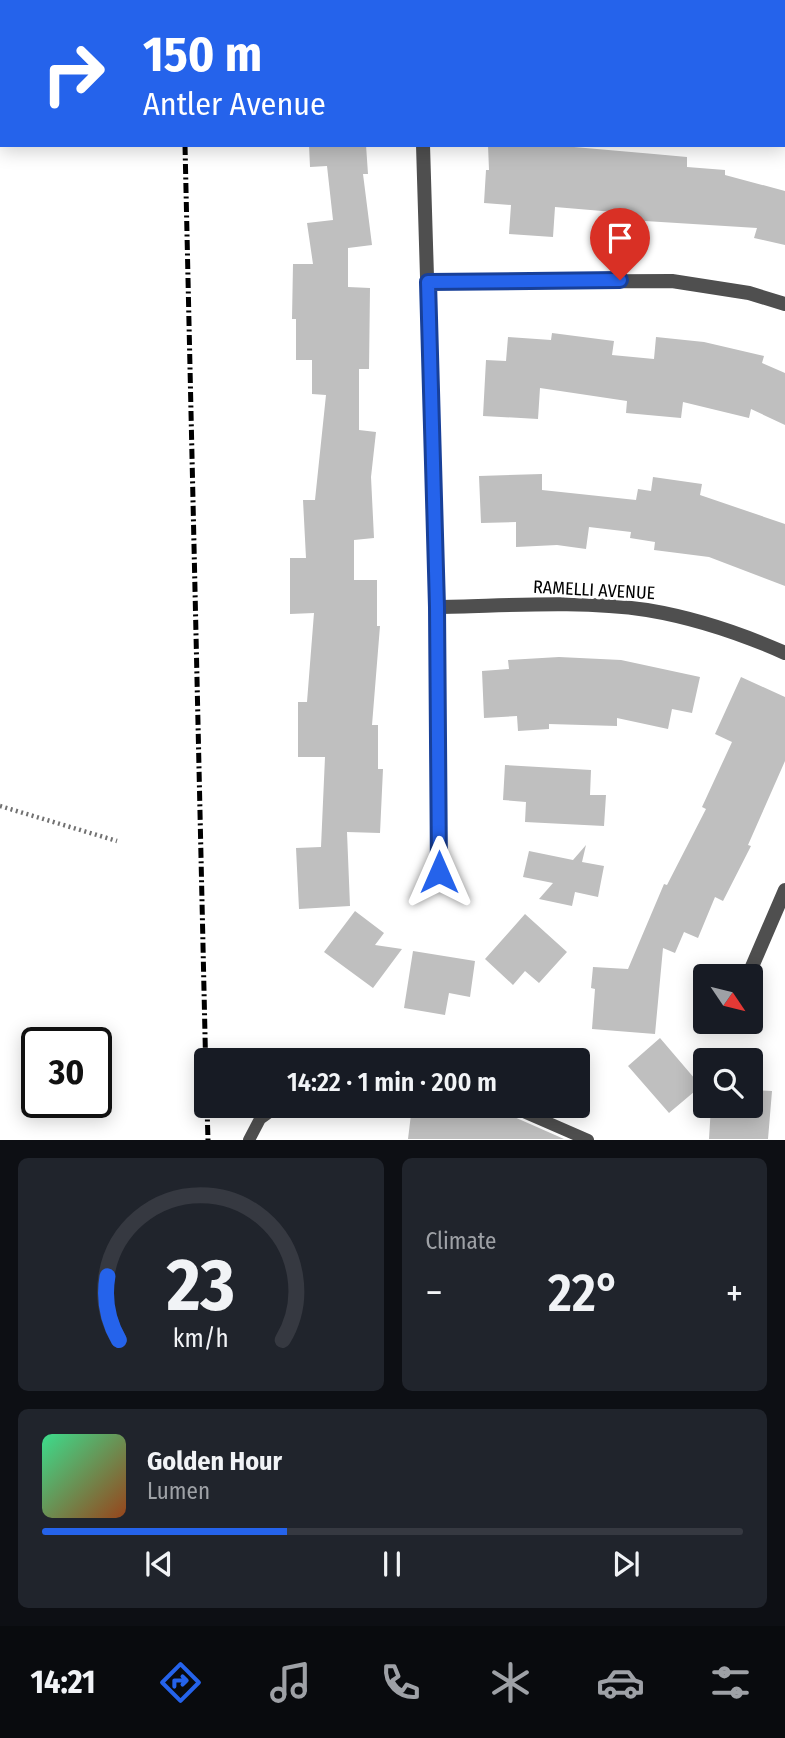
<!DOCTYPE html>
<html lang="en">
<head>
<meta charset="utf-8">
<style>
  body { margin:0; font-family:"Fira Sans Condensed",sans-serif; background:#20242c; color:#f1f3f6; height:100vh; display:flex; flex-direction:column; font-size:26px; white-space:nowrap }
  * { box-sizing:border-box; margin:0 }
  p { font-size:23px; color:#9ea1a6 }
  .icon { flex:none; width:38px; height:38px; fill:none; stroke:currentColor; stroke-width:2; stroke-linecap:round; stroke-linejoin:round }
  .map { position:relative; height:1140px; overflow:hidden }
  .side { display:flex; flex-direction:column; gap:18px; padding:18px; background:#0d0f14; flex:1 }
  .side>* { flex:none }
  .hud { position:absolute; left:0px; top:0px; width:786px; height:147px; box-shadow:0 4px 18px #0003; background:#2563eb; color:#fff; overflow:hidden }
  .needle { width:46px; rotate:125deg }
  .fabs { position:absolute; left:693px; top:964px; display:grid; gap:14px }
  .fabs a { display:grid; place-items:center; width:70px; height:70px; border-radius:7px; background:#171b24; box-shadow:0 4px 18px #0003; font-size:35px }
  .speed { position:absolute; left:21px; top:1027px; display:flex; gap:14px; font-size:35px; font-weight:700; text-align:center }
  .speed>* { display:grid; place-content:center; width:91px; height:91px; border-radius:50%; background:#171b24; box-shadow:0 4px 18px #0003; line-height:1 }
  .speed .limit { border:4px solid #111; border-radius:10px; background:#fff; color:#111 }
  .pin { position:absolute; display:grid; place-items:center; width:60px; height:60px; color:#fff; margin:-72px -30px; border-radius:50% 50% 50% 0; rotate:-45deg; box-shadow:0 0 7px #0007 }
  .pin .icon { rotate:45deg }
  .me { position:absolute; width:77px; margin:-38px; rotate:0deg; stroke-linejoin:round; filter:drop-shadow(0 0 5px #0008) }
  .turn { display:flex; align-items:center; gap:24px; height:147px; padding:0 28px; font-size:32px }
  .turn .icon { width:91px; height:91px; stroke-width:2.5 }
  .turn b { display:block; font-size:49px; line-height:60px }
  .big { font-size:52px; font-weight:600; line-height:1.1 }
  .side .card { flex:1; display:flex; flex-direction:column; justify-content:center; gap:10px; min-width:0; padding:0 24px; border-radius:10px; background:#20242c }
  .side .dial { align-items:center; gap:0 }
  .dial svg { height:182px; overflow:visible; fill:none; stroke:#363941; stroke-width:7; stroke-linecap:round; text-anchor:middle }
  .dial text { fill:#f1f3f6; stroke:none }
  .song { display:flex; align-items:center; gap:21px }
  .cover { width:84px; height:84px; border-radius:10px; background:linear-gradient(135deg,hsl(150 70% 55%),hsl(20 70% 35%)) }
  .played { height:7px; border-radius:4px; background:linear-gradient(90deg,#2563eb 35%,#363941 35%) }
  .keys { display:flex; justify-content:space-around; direction:ltr }
  .heat { display:flex; justify-content:space-between; align-items:center; font-size:38px; direction:ltr }
  .side .tiles { flex:1; display:grid; gap:18px; grid-template-columns:1fr 1fr }
  .card:last-child { grid-column:span 2 }
  .trip { position:absolute; left:194px; top:1048px; width:396px; height:70px; border-radius:7px; background:#171b24; box-shadow:0 4px 18px #0003; font-weight:600; line-height:70px; text-align:center }
  .menu { display:flex; height:112px; justify-content:space-around; align-items:center; background:#090b0e; color:#9ea1a6 }
  .menu .icon { width:49px; height:49px }
  .menu .selected { color:#2563eb }
  .menu b { font-size:32px; color:#f1f3f6 }
  .map>svg:first-child { display:block }
</style>
</head>
<body>
<div class="map">
<svg width="785" height="1140" viewBox="0 0 785 1140">
  <rect width="100%" height="100%" fill="#fff"/>
  <path fill="#bfbfbf" d="M 309,145 L 366,145 L 368,174 L 363,174 L 372,245 L 348,248 L 348,287 L 370,288 L 369,369 L 359,369 L 359,430 L 376,432 L 371,477 L 374,538 L 354,540 L 354,580 L 377,580 L 377,626 L 380,626 L 372,725 L 378,725 L 378,769 L 383,769 L 380,833 L 347,832 L 350,906 L 299,909 L 296,848 L 321,847 L 325,757 L 298,757 L 298,702 L 307,702 L 314,613 L 290,614 L 290,558 L 306,558 L 303,500 L 315,500 L 326,395 L 312,394 L 312,360 L 296,360 L 296,319 L 292,319 L 293,264 L 313,264 L 307,223 L 333,220 L 327,166 L 310,167 Z
    M 488,145 L 551,145 L 654,154 L 687,157 L 687,167 L 725,170 L 725,175 L 785,191 L 785,245 L 754,238 L 757,228 L 613,219 L 614,212 L 555,207 L 553,237 L 509,234 L 511,205 L 484,203 L 486,170 L 489,170 Z
    M 552,333 L 614,341 L 612,355 L 654,359 L 656,337 L 704,342 L 764,356 L 762,363 L 785,373 L 785,425 L 751,409 L 749,418 L 683,402 L 681,418 L 626,413 L 627,401 L 540,388 L 538,419 L 483,416 L 486,360 L 506,361 L 508,337 L 551,340 Z
    M 542,474 L 542,490 L 636,500 L 638,489 L 651,491 L 653,477 L 702,484 L 700,495 L 785,524 L 785,586 L 709,557 L 654,550 L 655,542 L 630,538 L 631,532 L 589,527 L 586,549 L 557,545 L 516,547 L 516,522 L 481,523 L 479,476 Z
    M 559,657 L 621,660 L 700,677 L 692,713 L 672,709 L 668,729 L 617,718 L 617,726 L 549,724 L 549,729 L 518,731 L 517,716 L 484,718 L 482,671 L 509,669 L 508,660 Z
    M 741,677 L 785,697 L 785,761 L 748,845 L 751,846 L 723,901 L 715,897 L 698,938 L 684,932 L 675,953 L 663,948 L 655,1034 L 592,1029 L 595,989 L 591,988 L 593,967 L 628,969 L 664,884 L 667,885 L 706,809 L 702,807 L 732,742 L 715,734 Z
    M 505,765 L 591,770 L 590,795 L 606,795 L 604,826 L 525,822 L 526,802 L 503,800 Z
    M 586,845 L 582,862 L 604,866 L 598,897 L 575,892 L 572,906 L 539,899 L 553,883 L 523,877 L 529,851 L 573,860 Z
    M 355,911 L 384,933 L 375,945 L 402,949 L 373,988 L 324,952 Z
    M 525,914 L 567,952 L 539,983 L 525,971 L 513,985 L 485,959 Z
    M 413,951 L 475,961 L 470,997 L 449,993 L 445,1015 L 404,1008 Z
    M 660,1038 L 701,1086 L 669,1113 L 628,1066 Z
    M 751,1090 L 772,1091 L 768,1139 L 709,1139 L 711,1106 L 751,1106 Z
    M 412,1106 L 489,1106 L 564,1139 L 408,1139 Z"/>
  <g fill="none" stroke-linecap="round" stroke-linejoin="round">
    <path stroke="#717171" stroke-width="4.5" stroke-dasharray="2 3.5" stroke-linecap="butt" d="M 0,806 L 117,841"/>
    <path stroke="#4f4f4f" stroke-width="12" d="M 510,1106 L 588,1140
      M 249,1140 L 260,1119 L 278,1106"/>
    <path stroke="#4f4f4f" stroke-width="14" d="M 419,0 L 419,2
      M 423,145 L 437,607 L 439,872
      M 428,282 L 672,281 L 749,293 L 785,304
      M 437,607 C 506,606 578,600 647,610 C 695,618 740,633 785,653
      M 748,976 L 785,890"/>
    <path stroke="#000" stroke-width="5" stroke-dasharray="10 3.5 2 3.5" stroke-linecap="butt" d="M 182,0 L 182,2
      M 185,145 L 206,1079
      M 207,1106 L 208,1140"/>
  </g>
  <g fill="none" stroke-linecap="round" stroke-linejoin="round">
    <defs>
      <path id="route" d="M 439,872 L 437,607 L 428,282 L 620,280"/>
    </defs>
    <use href="#route" stroke="#184099" stroke-width="18"/>
    <use href="#route" stroke="#2563eb" stroke-width="12"/>
  </g>
  <g text-anchor="middle" stroke-width="6" stroke-linejoin="round" paint-order="stroke">
    <g font-size="18" fill="#000" stroke="#fff">
      <text transform="translate(594 590) rotate(3)" y="6">RAMELLI AVENUE</text>
    </g>
  </g>
</svg>
<div class="fabs">
<a><svg class="needle" viewBox="-14 -14 28 28"><path d="M0-13l5 13h-10z" fill="#e53935"/><path d="M0 13l5-13h-10z" fill="#9ea1a6"/></svg></a>
<a><svg class="icon" aria-label="search" viewBox="0 0 24 24"><circle cx="10" cy="10" r="6"/><path d="M15 15l6 6"/></svg></a>
</div>
<div class="speed"><div class="limit">30</div></div>
<div class="pin" style="left:620px;top:280px;background:#d93025"><svg class="icon" aria-label="arrive" viewBox="0 0 24 24"><path d="M6 21V4h12l-3 4 3 4H6"/></svg></div>
<svg class="me" style="left:439px;top:872px" viewBox="-20 -20 40 40"><path d="M0-17L14 15 0 8-14 15z" fill="#2563eb" stroke="#fff" stroke-width="4"/></svg>
<div class="trip">14:22 · 1 min · 200 m</div>
<div class="hud">
<div class="turn"><svg class="icon" aria-label="right" viewBox="0 0 24 24"><path d="M7 20v-9h11M14 6l5 5-5 5"/></svg><div><b>150 m</b>Antler Avenue</div></div>
</div>
</div>
<section class="side">
<div class="tiles">
<div class="card dial"><svg viewBox="0 0 100 80">
<path d="M14 69A42 42 0 1 1 86 69"/>
<path d="M14 69A42 42 0 0 1 9 41" stroke="#2563eb"/>
<text x="50" y="56" font-size="32" font-weight="700">23</text>
<text x="50" y="72" font-size="11">km/h</text>
</svg></div>
<div class="card"><p>Climate</p>
<div class="heat"><a>−</a><b class="big">22°</b><a>+</a></div>
</div>
<div class="card">
<div class="song"><i class="cover"></i><div><b>Golden Hour</b><p>Lumen</p></div></div>
<div class="played"></div>
<div class="keys"><svg class="icon" aria-label="previous" viewBox="0 0 24 24"><path d="M18 5L8 12l10 7zM5 5v14"/></svg><svg class="icon" aria-label="pause" viewBox="0 0 24 24"><path d="M8 5v14M16 5v14"/></svg><svg class="icon" aria-label="next" viewBox="0 0 24 24"><path d="M6 5l10 7-10 7zM19 5v14"/></svg></div>
</div>
</div>
</section>
<nav class="menu">
<b>14:21</b>
<svg class="icon selected" aria-label="directions" viewBox="0 0 24 24"><path d="M12 3l9 9-9 9-9-9zM9 14v-3h6M13 9l2 2-2 2"/></svg>
<svg class="icon" aria-label="music" viewBox="0 0 24 24"><path d="M9 18V5l10-2v13"/><circle cx="6" cy="18" r="3"/><circle cx="16" cy="16" r="3"/></svg>
<svg class="icon" aria-label="phone" viewBox="0 0 24 24"><path d="M5 4h4l2 5-3 2q2 4 5 5l2-3 5 2v4C11 20 4 13 5 4z"/></svg>
<svg class="icon" aria-label="climate" viewBox="0 0 24 24"><path d="M12 3v18M4 7l16 10M4 17L20 7"/></svg>
<svg class="icon" aria-label="car" viewBox="0 0 24 24"><path d="M5 17H2v-5l4-1 3-4h7l3 4 3 1v5h-3M9 17h6M6 11h13"/><circle cx="7" cy="17" r="2"/><circle cx="17" cy="17" r="2"/></svg>
<svg class="icon" aria-label="filters" viewBox="0 0 24 24"><path d="M4 7h16M4 17h16"/><circle cx="9" cy="7" r="2"/><circle cx="15" cy="17" r="2"/></svg>
</nav>
</body>
</html>
